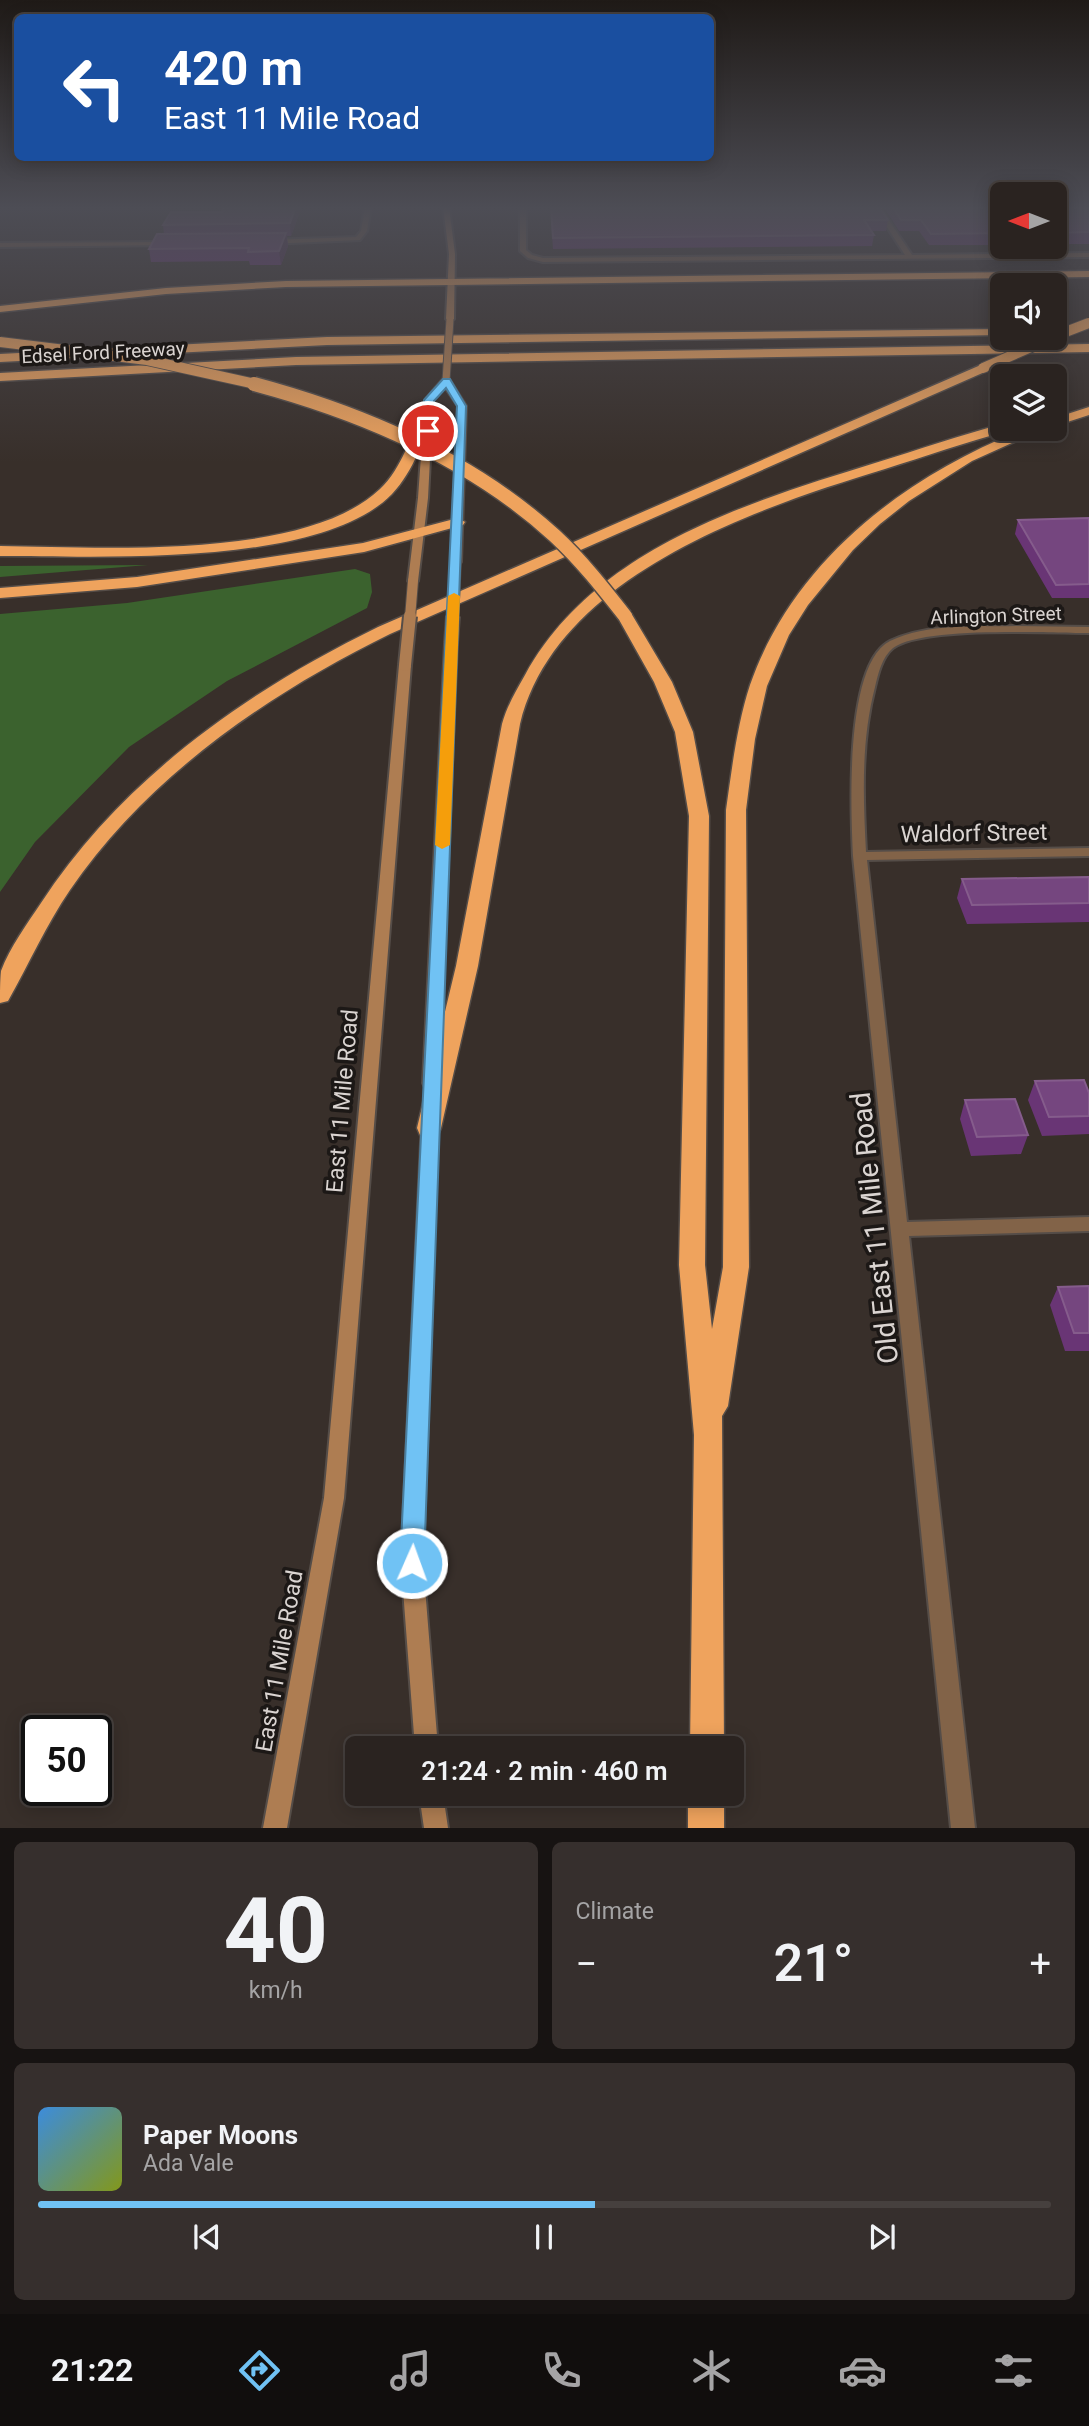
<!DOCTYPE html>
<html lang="en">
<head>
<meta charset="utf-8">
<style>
  body { margin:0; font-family:Roboto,sans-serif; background:#362f2d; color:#f1f3f6; height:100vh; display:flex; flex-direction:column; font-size:26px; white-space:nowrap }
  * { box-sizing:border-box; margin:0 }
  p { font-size:23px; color:#a5a4a5 }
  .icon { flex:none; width:38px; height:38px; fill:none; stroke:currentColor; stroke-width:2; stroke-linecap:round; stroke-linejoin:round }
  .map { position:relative; height:1828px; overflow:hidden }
  .details { display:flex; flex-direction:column; gap:14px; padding:14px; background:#171312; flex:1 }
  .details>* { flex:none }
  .hud { position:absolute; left:14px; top:14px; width:700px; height:147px; border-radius:10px; box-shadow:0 4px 18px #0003,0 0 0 2px #46403e; background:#1a4fa0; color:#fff; overflow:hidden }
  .needle { width:46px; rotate:270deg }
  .controls { position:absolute; left:990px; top:182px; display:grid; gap:14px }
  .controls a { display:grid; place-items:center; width:77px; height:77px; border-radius:10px; background:#2a2320; box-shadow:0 4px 18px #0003,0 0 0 2px #46403e; font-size:35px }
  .speed { position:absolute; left:21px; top:1715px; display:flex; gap:14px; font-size:35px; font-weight:700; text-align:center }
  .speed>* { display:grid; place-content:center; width:91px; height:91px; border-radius:50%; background:#2a2320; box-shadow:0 4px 18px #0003,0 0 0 2px #46403e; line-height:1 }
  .speed .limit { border:4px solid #111; border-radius:10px; background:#fff; color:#111 }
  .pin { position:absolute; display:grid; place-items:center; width:60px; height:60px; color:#fff; margin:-30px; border:4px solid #fff; border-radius:50%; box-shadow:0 2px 7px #0007 }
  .me { position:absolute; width:77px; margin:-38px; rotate:2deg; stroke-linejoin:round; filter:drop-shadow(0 0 5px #0008) }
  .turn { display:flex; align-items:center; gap:24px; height:147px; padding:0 35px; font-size:32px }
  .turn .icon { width:91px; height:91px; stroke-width:2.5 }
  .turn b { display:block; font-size:49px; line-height:60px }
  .big { font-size:52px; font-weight:600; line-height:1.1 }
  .details .card { flex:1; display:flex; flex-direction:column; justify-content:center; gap:10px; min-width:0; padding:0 24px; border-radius:10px; background:#362f2d }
  .details .dial { align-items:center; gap:0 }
  .dial b { font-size:91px; line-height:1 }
  .song { display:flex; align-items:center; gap:21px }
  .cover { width:84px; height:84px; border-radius:10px; background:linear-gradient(135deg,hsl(210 70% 55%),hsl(70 70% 35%)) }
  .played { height:7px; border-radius:4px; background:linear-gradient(90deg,#70c2f4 55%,#46403e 55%) }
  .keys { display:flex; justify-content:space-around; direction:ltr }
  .heat { display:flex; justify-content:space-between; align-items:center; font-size:38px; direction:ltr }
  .details .tiles { flex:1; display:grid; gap:14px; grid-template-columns:1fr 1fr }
  .card:last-child { grid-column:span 2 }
  .trip { position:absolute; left:345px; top:1736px; width:399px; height:70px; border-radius:10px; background:#2a2320; box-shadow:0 4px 18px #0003,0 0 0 2px #46403e; font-weight:600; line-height:70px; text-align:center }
  .tab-bar { display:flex; height:112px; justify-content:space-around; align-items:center; background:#110e0d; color:#a5a4a5 }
  .tab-bar .icon { width:49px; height:49px }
  .tab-bar .selected { color:#70c2f4 }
  .tab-bar b { font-size:32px; color:#f1f3f6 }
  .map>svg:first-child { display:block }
</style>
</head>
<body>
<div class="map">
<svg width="1089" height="1828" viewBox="0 0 1089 1828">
  <rect width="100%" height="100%" fill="#382f2a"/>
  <path fill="#3b622e" d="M 148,565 L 0,577 L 0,566 Z
    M 355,569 L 370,574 L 372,592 L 367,608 L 227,681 L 129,747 L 35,842 L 0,892 L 0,614 L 127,603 Z"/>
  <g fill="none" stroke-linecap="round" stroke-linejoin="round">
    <defs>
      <path id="street" d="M 365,207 L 371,207 L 367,231 L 360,240 L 268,244 L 265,242 L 268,240 L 356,237 L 361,231 Z
        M 520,207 L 526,207 L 526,250 L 532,255 L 543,258 L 905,255 L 874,207 L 880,207 L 912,255 L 1089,253 L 1089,257 L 543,262 L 528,258 L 520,251 Z
        M 173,242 L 171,245 L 0,247 L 0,243 Z
        M 1016,626 L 1089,627 L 1089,633 C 1049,633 922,626 893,648 C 882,657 878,674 875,687 C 861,741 863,796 866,852 L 1089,848 L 1089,856 L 867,860 L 907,1222 L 1089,1217 L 1089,1231 L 909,1236 L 975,1828 L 951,1828 L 853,856 C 851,812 844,664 890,641 C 927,623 976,627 1016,626 Z"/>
      <path id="secondary" d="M 443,207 L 449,207 L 455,254 L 454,319 L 450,321 L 446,319 L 449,254 Z
        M 443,379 L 449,379 L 466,406 L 461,562 L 456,565 L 451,562 L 458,406 L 445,387 L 433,400 L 428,498 L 418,581 L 413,584 L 408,581 L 418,498 L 425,400 Z
        M 451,640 L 457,643 L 439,1083 L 437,1087 L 431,1089 L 425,1087 L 423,1083 L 445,643 Z
        M 405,662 L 411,665 L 344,1498 L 287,1828 L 263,1828 L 324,1498 L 399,665 Z
        M 430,1115 L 436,1117 L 438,1121 L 423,1563 L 438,1748 L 415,1748 L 401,1563 L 422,1121 L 424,1117 Z
        M 419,1794 L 443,1794 L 448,1828 L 424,1828 Z"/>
      <path id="highway" d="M 1089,271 L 1089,277 L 286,287 L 166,294 L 0,312 L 0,306 L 166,288 L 286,281 Z
        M 1003,329 L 1003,335 L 327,345 L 0,362 L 0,354 L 327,337 Z
        M 1089,344 L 1089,352 L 296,365 L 0,381 L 0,373 L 296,357 Z
        M 983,364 L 987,365 L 987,371 L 390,634 C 268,694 148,776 70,890 C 46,925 29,964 8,1001 L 0,1003 C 0,993 0,980 1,971 C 10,947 27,924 41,903 C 122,779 247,691 378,627 Z
        M 429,405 L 435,409 C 424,438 414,471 392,494 C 320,568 98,556 0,556 L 0,546 C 100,547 304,561 380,489 C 402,468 411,436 423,409 Z
        M 1089,407 L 1089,415 L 1055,426 L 1055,418 Z
        M 1003,424 L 1003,429 L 1009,429 L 1008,431 C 966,442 926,456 885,469 C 757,508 556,575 520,724 L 478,966 L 441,1128 L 438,1135 L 429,1138 L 420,1135 L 417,1128 L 456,966 L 502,724 C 507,706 516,691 525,675 C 594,549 746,503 875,463 C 918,450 960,435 1003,424 Z
        M 1025,429 L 1043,429 L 972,461 L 909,501 L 880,524 L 853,550 L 808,605 L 789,635 L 767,686 L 755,739 L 746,810 L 749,1267 L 728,1406 L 722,1416 L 724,1748 L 690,1748 L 694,1435 L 679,1265 L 689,816 L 675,732 L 654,682 L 617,616 L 625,611 L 631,613 L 672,682 L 693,732 L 709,816 L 705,1265 L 712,1329 L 723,1267 L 726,810 C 732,768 737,725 750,685 C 793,561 906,475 1025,429 Z
        M 458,518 L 465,522 L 463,525 L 364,552 L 137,587 L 0,598 L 0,588 L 137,577 L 363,543 Z
        M 688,1794 L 724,1794 L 724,1828 L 688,1828 Z"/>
    </defs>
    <use href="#street" stroke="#554d48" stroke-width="4"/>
    <use href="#secondary" stroke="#554d48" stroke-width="4"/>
    <use href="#highway" stroke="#554d48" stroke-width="3"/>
    <use href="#street" fill="#826348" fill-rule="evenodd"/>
    <use href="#secondary" fill="#ae7d52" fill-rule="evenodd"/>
    <use href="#highway" fill="#efa35d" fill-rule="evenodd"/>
    <defs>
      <path id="secondary-bridge-far2" d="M 446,381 L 450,319"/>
      <path id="secondary-bridge-far1" d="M 410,618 L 413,581
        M 453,618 L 456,562"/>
      <path id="secondary-bridge" d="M 451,643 L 453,616
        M 405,665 L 410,616"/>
      <path id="highway-bridge-far1" d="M 1055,336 L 1089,323
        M 0,342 L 147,360 L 260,385
        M 983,368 L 1052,338"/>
      <path id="highway-bridge" d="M 254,384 C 362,413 471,459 555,536 C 581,560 603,588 625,616"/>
    </defs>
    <use href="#secondary-bridge-far2" stroke="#554d48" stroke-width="9" stroke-linecap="butt"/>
    <use href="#secondary-bridge-far1" stroke="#554d48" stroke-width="12" stroke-linecap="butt"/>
    <use href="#secondary-bridge" stroke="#554d48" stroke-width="16" stroke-linecap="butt"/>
    <use href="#highway-bridge-far1" stroke="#554d48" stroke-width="12" stroke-linecap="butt"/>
    <use href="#highway-bridge" stroke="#554d48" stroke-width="17" stroke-linecap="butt"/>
    <use href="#secondary-bridge-far2" stroke="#ae7d52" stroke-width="7"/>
    <use href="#secondary-bridge-far1" stroke="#ae7d52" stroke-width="10"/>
    <use href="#secondary-bridge" stroke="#ae7d52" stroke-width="12"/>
    <use href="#highway-bridge-far1" stroke="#efa35d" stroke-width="10"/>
    <use href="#highway-bridge" stroke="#efa35d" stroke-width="14"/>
  </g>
  <path fill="#693575" d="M 302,206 L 291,236 L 287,236 L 288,246 L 281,265 L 250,265 L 249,261 L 151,262 L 149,249 L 164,234 L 163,225 L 222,212 Z
    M 550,206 L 879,206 L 888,220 L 886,231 L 872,231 L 874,235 L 872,246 L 553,249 Z
    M 883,206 L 1003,206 L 1003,245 L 929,245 L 919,231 L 899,231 Z
    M 1055,206 L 1089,206 L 1089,244 L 1055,244 Z
    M 1089,518 L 1089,598 L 1052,598 L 1015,534 L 1018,520 Z
    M 1089,877 L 1089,922 L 967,924 L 957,898 L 962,879 Z
    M 1035,1081 L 1089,1093 L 1089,1134 L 1042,1136 L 1028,1100 Z
    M 965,1100 L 1028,1135 L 1021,1154 L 971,1156 L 960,1119 Z
    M 1089,1286 L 1089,1351 L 1065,1351 L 1050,1305 L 1058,1287 Z"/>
  <path fill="#502b53" d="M 296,206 L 302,206 L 291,236 L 290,223 Z
    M 286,233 L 288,246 L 281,265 L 279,251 Z"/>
  <path fill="#75467f" stroke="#855c8c" stroke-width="2" d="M 225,206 L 296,206 L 290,223 L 163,225 L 171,212 L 222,212 Z
    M 551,206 L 879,206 L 888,220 L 864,220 L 874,235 L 553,238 Z
    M 892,206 L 1003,206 L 1003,233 L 931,234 L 921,220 L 901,220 Z
    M 1055,206 L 1089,206 L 1089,232 L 1055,233 Z
    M 286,233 L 279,251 L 248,252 L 249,248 L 149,249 L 157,234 Z
    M 1089,518 L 1089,584 L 1056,585 L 1018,520 Z
    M 1089,877 L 1089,903 L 972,905 L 962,879 Z
    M 1084,1080 L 1089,1093 L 1089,1116 L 1049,1117 L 1035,1081 Z
    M 1015,1099 L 1028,1135 L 977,1137 L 965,1100 Z
    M 1089,1286 L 1089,1333 L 1074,1333 L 1058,1287 Z"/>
  <linearGradient id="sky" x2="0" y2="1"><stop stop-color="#1f1a17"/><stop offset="0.45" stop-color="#4d4d55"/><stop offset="1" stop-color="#4d4d55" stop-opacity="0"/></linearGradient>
  <rect width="1089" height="462" fill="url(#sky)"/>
  <path fill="#70c2f4" stroke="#497e9f" stroke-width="2" d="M 443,379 L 450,379 L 466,406 L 424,1563 L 420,1571 L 412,1575 L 403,1571 L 400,1563 L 457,406 L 446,388 L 434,401 L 433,431 L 428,434 L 423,431 L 424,400 Z"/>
  <path fill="#f59e0b" d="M 454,593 L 460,596 L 450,845 L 442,849 L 435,845 L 448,596 Z"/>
  <g text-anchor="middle" stroke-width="7" stroke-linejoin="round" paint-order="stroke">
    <g font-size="19" fill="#dad4d1" stroke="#1c1816">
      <text transform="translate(103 352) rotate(-3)" y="7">Edsel Ford Freeway</text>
      <text transform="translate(996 615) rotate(-2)" y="7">Arlington Street</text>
    </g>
    <g font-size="23" fill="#dad4d1" stroke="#1c1816">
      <text transform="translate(974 833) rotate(-1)" y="8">Waldorf Street</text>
      <text transform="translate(342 1101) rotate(-85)" y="8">East 11 Mile Road</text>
      <text transform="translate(279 1661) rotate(-80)" y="8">East 11 Mile Road</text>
    </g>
    <g font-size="28" fill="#dad4d1" stroke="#1c1816">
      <text transform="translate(874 1228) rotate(-96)" y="10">Old East 11 Mile Road</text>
    </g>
  </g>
</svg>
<div class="controls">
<a><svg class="needle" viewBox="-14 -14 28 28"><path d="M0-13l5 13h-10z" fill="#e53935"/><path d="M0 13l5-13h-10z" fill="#a5a4a5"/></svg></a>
<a><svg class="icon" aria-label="sound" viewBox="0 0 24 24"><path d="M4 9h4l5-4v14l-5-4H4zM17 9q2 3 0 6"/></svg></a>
<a><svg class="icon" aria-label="layers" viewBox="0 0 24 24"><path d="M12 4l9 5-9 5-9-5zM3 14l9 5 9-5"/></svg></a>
</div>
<div class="speed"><div class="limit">50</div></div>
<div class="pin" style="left:428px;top:431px;background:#d93025"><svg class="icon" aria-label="arrive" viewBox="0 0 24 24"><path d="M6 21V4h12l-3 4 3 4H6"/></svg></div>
<svg class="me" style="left:412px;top:1563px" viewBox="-20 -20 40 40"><circle r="17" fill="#70c2f4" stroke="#fff" stroke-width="3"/><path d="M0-11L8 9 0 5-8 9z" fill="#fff"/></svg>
<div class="trip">21:24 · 2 min · 460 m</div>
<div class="hud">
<div class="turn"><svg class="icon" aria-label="left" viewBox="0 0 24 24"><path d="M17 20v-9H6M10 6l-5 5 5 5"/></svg><div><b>420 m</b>East 11 Mile Road</div></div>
</div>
</div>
<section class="details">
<div class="tiles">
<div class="card dial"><b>40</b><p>km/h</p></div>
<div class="card"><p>Climate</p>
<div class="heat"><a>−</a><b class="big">21°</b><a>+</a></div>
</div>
<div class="card">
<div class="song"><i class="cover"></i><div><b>Paper Moons</b><p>Ada Vale</p></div></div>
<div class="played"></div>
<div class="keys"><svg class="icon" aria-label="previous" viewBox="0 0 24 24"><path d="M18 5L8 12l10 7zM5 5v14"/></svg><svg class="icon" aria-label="pause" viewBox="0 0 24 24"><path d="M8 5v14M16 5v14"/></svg><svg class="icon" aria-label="next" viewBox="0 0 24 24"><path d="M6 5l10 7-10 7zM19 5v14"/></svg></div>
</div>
</div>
</section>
<nav class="tab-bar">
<b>21:22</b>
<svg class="icon selected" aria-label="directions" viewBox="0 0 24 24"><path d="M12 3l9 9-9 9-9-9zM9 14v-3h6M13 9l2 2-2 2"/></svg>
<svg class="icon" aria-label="music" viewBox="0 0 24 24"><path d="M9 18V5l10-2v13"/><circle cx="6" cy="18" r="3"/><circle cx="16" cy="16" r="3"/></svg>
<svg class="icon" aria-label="phone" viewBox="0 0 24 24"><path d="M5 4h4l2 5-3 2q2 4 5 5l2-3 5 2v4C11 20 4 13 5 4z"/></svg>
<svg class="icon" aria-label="climate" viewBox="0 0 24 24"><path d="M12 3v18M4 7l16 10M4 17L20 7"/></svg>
<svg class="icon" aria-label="car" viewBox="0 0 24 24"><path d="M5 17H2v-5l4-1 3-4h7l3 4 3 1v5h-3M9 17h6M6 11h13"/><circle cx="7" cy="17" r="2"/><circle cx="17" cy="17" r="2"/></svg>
<svg class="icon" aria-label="filters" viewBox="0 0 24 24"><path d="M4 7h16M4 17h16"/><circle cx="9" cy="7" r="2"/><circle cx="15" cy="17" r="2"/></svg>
</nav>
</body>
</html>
